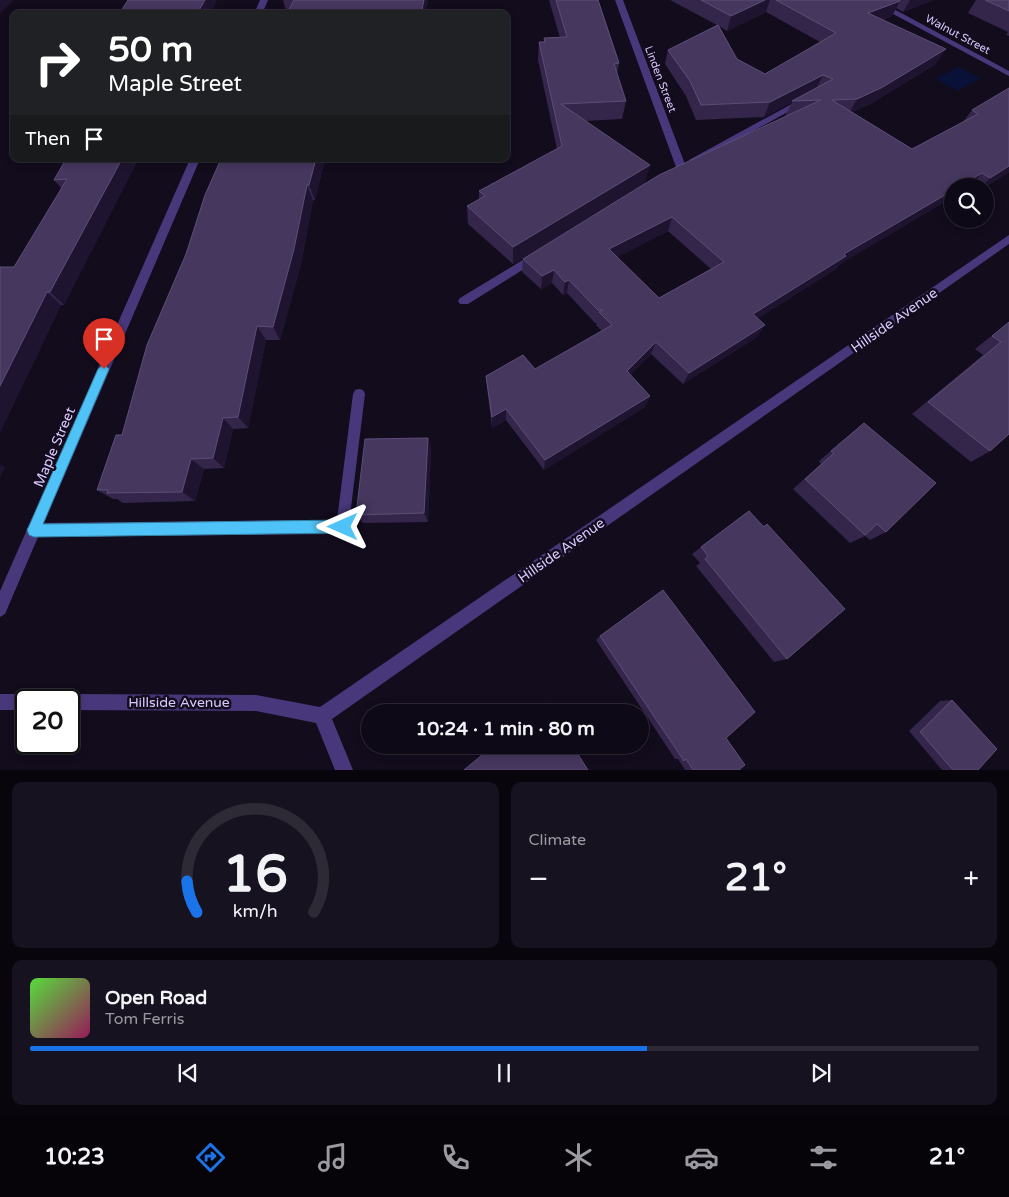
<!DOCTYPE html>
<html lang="en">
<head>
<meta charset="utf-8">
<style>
  body { margin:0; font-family:"Varela Round",sans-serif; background:#17121f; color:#f1f3f6; height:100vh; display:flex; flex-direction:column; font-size:19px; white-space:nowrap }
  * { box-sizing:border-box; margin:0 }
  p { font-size:16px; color:#9b9aa1 }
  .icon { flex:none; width:28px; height:28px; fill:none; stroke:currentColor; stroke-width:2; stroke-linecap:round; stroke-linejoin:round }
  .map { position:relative; height:770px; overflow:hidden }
  .details { display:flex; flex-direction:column; gap:12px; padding:12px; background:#08050c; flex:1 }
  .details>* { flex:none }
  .top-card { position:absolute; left:10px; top:10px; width:500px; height:152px; border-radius:10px; box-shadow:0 2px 8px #0003,0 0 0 1px #2e2a35; background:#202124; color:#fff; overflow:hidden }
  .tools { position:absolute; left:944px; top:178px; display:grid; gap:10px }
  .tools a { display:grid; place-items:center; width:50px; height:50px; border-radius:50%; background:#0e0916; box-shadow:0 2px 8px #0003,0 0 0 1px #2e2a35; font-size:25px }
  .speed { position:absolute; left:15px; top:689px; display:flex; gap:10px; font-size:25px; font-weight:700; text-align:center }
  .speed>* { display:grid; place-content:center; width:65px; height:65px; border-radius:50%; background:#0e0916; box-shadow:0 2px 8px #0003,0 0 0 1px #2e2a35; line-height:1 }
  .speed .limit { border:2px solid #111; border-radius:8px; background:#fff; color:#111 }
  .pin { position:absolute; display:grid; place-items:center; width:42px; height:42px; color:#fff; margin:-51px -21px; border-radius:50% 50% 50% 0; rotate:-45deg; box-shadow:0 0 5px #0007 }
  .pin .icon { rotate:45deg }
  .me { position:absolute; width:55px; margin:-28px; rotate:270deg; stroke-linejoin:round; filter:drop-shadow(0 0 4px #0008) }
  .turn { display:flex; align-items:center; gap:18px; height:105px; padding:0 15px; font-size:22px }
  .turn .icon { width:65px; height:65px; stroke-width:2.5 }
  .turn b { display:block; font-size:35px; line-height:42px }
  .then { display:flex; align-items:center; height:48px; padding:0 15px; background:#0003; gap:10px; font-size:19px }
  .big { font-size:38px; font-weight:800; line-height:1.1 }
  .details .card { flex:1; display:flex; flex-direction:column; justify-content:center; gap:8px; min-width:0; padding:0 18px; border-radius:10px; background:#17121f }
  .details .dial { align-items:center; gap:0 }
  .dial svg { height:130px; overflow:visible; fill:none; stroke:#2e2a35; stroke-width:7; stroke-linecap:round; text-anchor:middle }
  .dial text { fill:#f1f3f6; stroke:none }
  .song { display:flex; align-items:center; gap:15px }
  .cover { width:60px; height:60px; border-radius:8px; background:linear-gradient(135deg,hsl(110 70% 55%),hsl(330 70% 35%)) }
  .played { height:5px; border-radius:2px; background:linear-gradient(90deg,#1a73e8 65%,#2e2a35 65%) }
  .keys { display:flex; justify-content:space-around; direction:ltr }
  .heat { display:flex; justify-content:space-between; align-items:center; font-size:28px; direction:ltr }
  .details .tiles { flex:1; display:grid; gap:12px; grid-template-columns:1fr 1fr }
  .card:last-child { grid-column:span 2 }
  .trip { position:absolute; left:361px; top:704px; width:288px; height:50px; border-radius:25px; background:#0e0916; box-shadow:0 2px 8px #0003,0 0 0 1px #2e2a35; font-weight:800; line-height:50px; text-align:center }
  .tab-bar { display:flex; height:80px; justify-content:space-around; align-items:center; background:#060409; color:#9b9aa1 }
  .tab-bar .icon { width:35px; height:35px }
  .tab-bar .on { color:#1a73e8 }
  .tab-bar b { font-size:22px; color:#f1f3f6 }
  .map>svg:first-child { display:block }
</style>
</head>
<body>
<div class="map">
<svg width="1009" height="770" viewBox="0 0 1009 770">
  <rect width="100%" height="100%" fill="#120c1d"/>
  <path fill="#0a1138" d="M 958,67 L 980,78 L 958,91 L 936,79 Z"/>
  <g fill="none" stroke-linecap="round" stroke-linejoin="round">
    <path fill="#48387b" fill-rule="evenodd" d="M 799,100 L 806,102 L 697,162 L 691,162 L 689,160 Z
      M 536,252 L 540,253 L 541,256 L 540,259 L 468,304 L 460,304 L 458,301 L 460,298 Z
      M 359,389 L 363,390 L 365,394 L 348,532 L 343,534 L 34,537 L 29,535 L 27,530 L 29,525 L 34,523 L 337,520 L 353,394 L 355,390 Z"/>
    <path fill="#48387b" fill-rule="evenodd" d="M 260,0 L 268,0 L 262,14 L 254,14 Z
      M 615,0 L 623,0 L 686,167 L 684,169 L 681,170 L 676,167 Z
      M 190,159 L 200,159 L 5,614 L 0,617 L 0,591 Z
      M 1009,235 L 1009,244 L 332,719 L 353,770 L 335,770 L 316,723 L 256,711 L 69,710 L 69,700 L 61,700 L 63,696 L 69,694 L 256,695 L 320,707 Z
      M 0,694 L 26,694 L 32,696 L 34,700 L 26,700 L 26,710 L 0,710 Z"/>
    <path fill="#48387b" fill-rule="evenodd" d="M 867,0 L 877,0 L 1009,71 L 1009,76 Z"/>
  </g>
  <path fill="#34254b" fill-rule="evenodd" d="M 283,0 L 428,0 L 426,14 L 287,14 Z
    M 549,0 L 598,0 L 619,63 L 617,74 L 626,101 L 622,119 L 585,121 L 645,183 L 513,264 L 468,224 L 467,206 L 479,199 L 479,191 L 557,149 L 538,60 L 539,42 L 544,42 L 544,38 L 560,38 Z
    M 670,0 L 934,0 L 903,12 L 896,8 L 892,16 L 882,20 L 936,64 L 872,103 L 852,112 L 912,149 L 963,122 L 972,110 L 1009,88 L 1009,172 L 985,187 L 985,186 L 952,186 L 839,265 L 836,269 L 758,318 L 757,337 L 683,384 L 651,354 L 630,375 L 650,396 L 645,407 L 544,470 L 506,420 L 492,428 L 487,387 L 486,376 L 535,369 L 602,331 L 596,325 L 597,323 L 595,323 L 567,293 L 563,295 L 552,283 L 541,289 L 522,272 L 523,259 L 787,116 L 785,116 L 792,102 L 764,117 L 696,120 L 686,96 L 665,64 L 668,50 L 717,25 ZM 766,12 L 820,42 L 765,74 L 737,59 L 719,26 L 727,31 ZM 668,231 L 711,269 L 659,298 L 617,257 Z
    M 976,0 L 1009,0 L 1009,36 L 1006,35 L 1008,32 L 968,13 Z
    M 138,159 L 64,305 L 61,305 L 0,432 L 0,267 L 14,267 L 62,189 L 54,180 Z
    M 221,159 L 325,159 L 315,200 L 313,200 L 301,264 L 280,340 L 266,340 L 248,428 L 233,429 L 224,468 L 204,469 L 195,501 L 123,503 L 117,499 L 113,499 L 97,490 L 122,435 L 186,254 Z
    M 1009,322 L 990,451 L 971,462 L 912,414 L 983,355 L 975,349 Z
    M 864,423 L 886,532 L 870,540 L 865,536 L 850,543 L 793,489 L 821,464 L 819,461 Z
    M 428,438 L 431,449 L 428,522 L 363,523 L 356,515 Z
    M 767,524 L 787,659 L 774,662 L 696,566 L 700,563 L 692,554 L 701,547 L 763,526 Z
    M 600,636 L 726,738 L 739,770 L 685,770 L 678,759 L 675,759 L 596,640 Z
    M 952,700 L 978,770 L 942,770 L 909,731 L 940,701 Z"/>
  <path fill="#1f1430" d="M 0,0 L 14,0 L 0,13 Z
    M 205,0 L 217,0 L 211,14 L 197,14 Z
    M 424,0 L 428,0 L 426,14 L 421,14 Z
    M 765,0 L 770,0 L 766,12 L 727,31 L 731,16 Z
    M 910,0 L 934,0 L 903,12 Z
    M 900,1 L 892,16 L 861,28 L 868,13 Z
    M 946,49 L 936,64 L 872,103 L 849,113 L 857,99 Z
    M 823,75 L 816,89 L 764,117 L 770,102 Z
    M 122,159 L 138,159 L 64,305 L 50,292 Z
    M 316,159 L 325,159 L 315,200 L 309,185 Z
    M 650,165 L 645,183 L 513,264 L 513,247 Z
    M 1009,166 L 1009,172 L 985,187 L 985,186 L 982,186 L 990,178 Z
    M 982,173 L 971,186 L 960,186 Z
    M 307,185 L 313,200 L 301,264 L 280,340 L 273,327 Z
    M 952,191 L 952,198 L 839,265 L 836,269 L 745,327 L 753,314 L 844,254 Z
    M 672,217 L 668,231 L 606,263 L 609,249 Z
    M 554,270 L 552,283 L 541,289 L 542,276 Z
    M 569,280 L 567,293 L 563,295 L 565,282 Z
    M 47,292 L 61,305 L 0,432 L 0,386 Z
    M 765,325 L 757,337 L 683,384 L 689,373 Z
    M 257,326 L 266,340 L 248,428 L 238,417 Z
    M 656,342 L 651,354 L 623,382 L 627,371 Z
    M 650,396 L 645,407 L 544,470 L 545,460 Z
    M 506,409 L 506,420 L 492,428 L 492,417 Z
    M 223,418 L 233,429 L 224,468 L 213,458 Z
    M 428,438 L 431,449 L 428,522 L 424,513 Z
    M 191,459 L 204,469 L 195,501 L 182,492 Z
    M 0,465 L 5,467 L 0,478 Z"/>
  <path fill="#45375e" stroke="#5d4e77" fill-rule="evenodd" d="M 128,0 L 205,0 L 197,14 L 119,14 Z
    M 294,0 L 424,0 L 421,14 L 287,14 Z
    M 556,0 L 598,0 L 619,63 L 614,64 L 626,101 L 561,104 L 650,165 L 513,247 L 467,206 L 485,196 L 479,191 L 562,146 L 539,42 L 545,42 L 544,38 L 567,37 Z
    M 701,0 L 765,0 L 731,16 Z
    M 776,0 L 898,0 L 900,1 L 868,13 L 946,49 L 881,88 L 857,99 L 832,100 L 912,149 L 978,114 L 972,110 L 1009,88 L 1009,166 L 990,178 L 982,173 L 960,186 L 952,186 L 952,191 L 844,254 L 846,256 L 753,314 L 765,325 L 689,373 L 656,342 L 627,371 L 650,396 L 545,460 L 506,409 L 492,417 L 486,376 L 523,355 L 535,369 L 612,325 L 599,312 L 603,310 L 598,310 L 569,280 L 565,282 L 554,270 L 542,276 L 523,259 L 659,175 L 821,100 L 792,101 L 833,79 L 823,75 L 770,102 L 701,105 L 690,81 L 668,50 L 718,25 L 737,59 L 765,74 L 836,33 ZM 672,217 L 724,262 L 659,298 L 609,249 Z
    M 985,0 L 1009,0 L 1009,11 Z
    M 66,159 L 122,159 L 50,292 L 47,292 L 0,386 L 0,267 L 14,267 L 67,179 L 54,180 Z
    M 221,159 L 316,159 L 309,185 L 307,185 L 294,249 L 273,327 L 257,326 L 238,417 L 223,418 L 213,458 L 191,459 L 182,492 L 107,493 L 108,490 L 97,490 L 116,435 L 122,435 L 147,345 L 186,254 L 205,195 Z
    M 1009,322 L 1009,434 L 990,451 L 928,402 L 1001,342 L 992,336 Z
    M 864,423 L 936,483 L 886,532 L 877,524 L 865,535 L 805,479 L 834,453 L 831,451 Z
    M 428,438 L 424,513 L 356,515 L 365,439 Z
    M 749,511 L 764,527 L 767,524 L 845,609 L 787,659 L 705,559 L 708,556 L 701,547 Z
    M 663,590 L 755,712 L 726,738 L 745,765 L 739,770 L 693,770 L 686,759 L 684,761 L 600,636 Z
    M 952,700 L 997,749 L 978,770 L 953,770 L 920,732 Z
    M 546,703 L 552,712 L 534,712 Z
    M 494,745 L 572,745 L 588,770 L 464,770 Z"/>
  <path fill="#4fc3f7" stroke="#337fa1" d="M 104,364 L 109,369 L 43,524 L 343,520 L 348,522 L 350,527 L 348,531 L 343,533 L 34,537 L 29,535 L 27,530 L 29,526 L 98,369 Z"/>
  <g text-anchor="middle" stroke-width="5" stroke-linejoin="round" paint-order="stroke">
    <g font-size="11" fill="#dac9fe" stroke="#120c1d">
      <text transform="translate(958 34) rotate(28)" y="4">Walnut Street</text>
      <text transform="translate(661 79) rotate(69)" y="4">Linden Street</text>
    </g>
    <g font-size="14" fill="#dac9fe" stroke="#120c1d">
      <text transform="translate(894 320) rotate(-35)" y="5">Hillside Avenue</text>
      <text transform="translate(54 447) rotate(-67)" y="5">Maple Street</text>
      <text transform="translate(561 550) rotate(-35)" y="5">Hillside Avenue</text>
      <text x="179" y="707">Hillside Avenue</text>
    </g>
  </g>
</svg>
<div class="tools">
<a><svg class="icon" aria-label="search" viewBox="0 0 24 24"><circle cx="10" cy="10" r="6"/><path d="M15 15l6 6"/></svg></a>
</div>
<div class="speed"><div class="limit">20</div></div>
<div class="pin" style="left:104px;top:369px;background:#d93025"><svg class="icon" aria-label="arrive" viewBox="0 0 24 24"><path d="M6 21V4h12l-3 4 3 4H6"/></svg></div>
<svg class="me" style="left:343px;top:527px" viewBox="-20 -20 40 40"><path d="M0-17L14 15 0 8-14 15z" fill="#4fc3f7" stroke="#fff" stroke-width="4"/></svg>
<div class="trip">10:24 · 1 min · 80 m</div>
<div class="top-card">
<div class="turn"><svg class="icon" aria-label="right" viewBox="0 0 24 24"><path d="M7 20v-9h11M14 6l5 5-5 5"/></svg><div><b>50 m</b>Maple Street</div></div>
<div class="then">Then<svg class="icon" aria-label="arrive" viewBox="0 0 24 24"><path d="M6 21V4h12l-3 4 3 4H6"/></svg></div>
</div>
</div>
<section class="details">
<div class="tiles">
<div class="card dial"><svg viewBox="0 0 100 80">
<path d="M14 69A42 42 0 1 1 86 69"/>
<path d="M14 69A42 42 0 0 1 8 50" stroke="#1a73e8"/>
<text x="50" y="56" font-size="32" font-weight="700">16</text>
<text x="50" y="72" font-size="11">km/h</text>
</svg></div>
<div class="card"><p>Climate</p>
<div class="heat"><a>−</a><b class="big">21°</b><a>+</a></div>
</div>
<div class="card">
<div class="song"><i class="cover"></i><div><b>Open Road</b><p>Tom Ferris</p></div></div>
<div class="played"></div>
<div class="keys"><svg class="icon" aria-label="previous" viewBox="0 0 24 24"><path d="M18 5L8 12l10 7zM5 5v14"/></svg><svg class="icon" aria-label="pause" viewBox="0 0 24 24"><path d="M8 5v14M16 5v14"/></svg><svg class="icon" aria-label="next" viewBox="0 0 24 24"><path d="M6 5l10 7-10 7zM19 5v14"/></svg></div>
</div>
</div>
</section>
<nav class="tab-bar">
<b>10:23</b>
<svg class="icon on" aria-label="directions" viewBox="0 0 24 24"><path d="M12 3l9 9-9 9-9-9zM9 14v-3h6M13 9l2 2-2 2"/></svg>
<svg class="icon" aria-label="music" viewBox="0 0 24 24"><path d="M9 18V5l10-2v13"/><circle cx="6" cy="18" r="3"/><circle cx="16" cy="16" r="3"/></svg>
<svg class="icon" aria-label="phone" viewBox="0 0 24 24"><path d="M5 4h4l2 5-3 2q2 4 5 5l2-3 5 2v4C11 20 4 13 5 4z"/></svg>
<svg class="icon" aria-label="climate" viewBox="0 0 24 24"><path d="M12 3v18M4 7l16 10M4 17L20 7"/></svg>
<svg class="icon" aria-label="car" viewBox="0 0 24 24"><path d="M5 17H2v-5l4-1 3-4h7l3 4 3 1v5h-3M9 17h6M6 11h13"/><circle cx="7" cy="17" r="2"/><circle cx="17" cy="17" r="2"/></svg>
<svg class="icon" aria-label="filters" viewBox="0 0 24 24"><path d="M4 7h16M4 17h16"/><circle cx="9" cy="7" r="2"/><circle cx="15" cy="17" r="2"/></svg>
<b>21°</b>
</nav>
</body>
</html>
